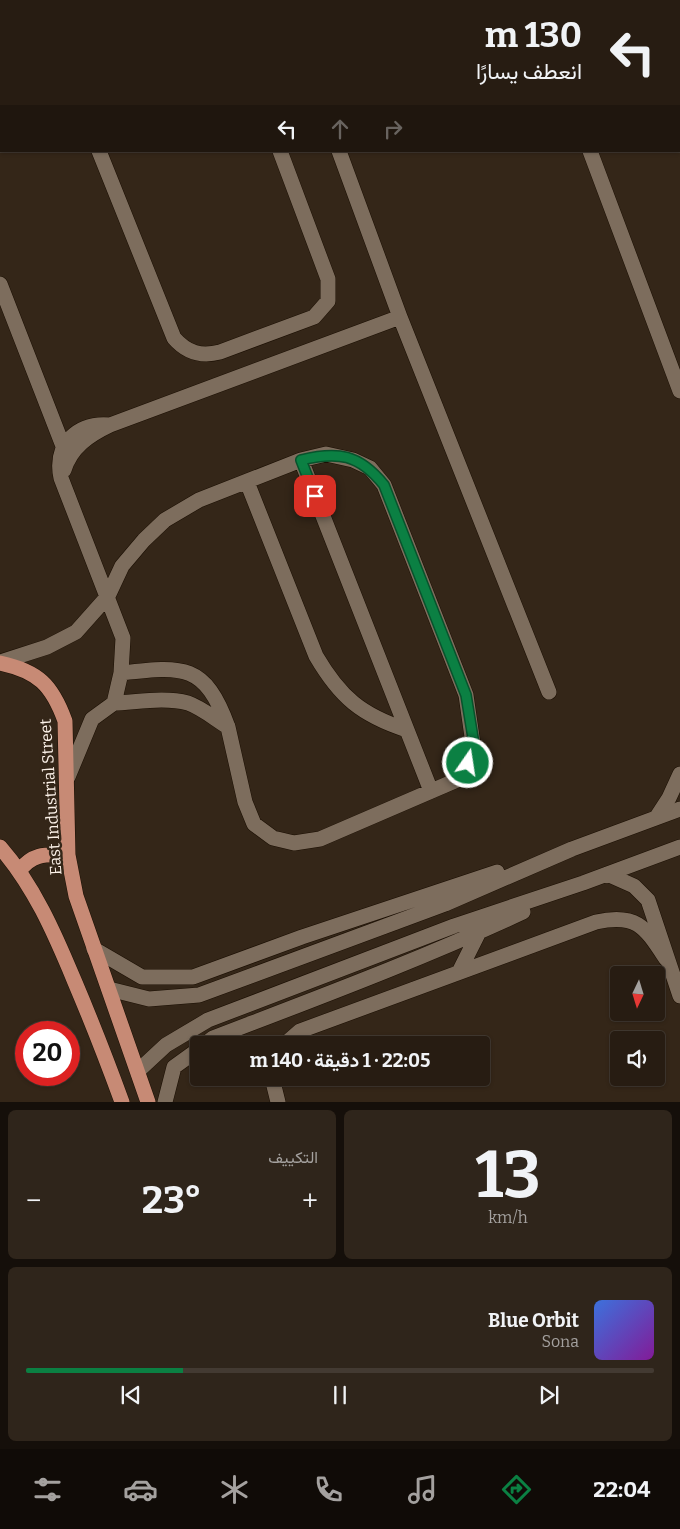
<!DOCTYPE html>
<html lang="ar">
<head>
<meta charset="utf-8">
<style>
  body { margin:0; font-family:Bitter,Vazirmatn,serif; background:#2f251b; color:#f1f3f6; direction:rtl; height:100vh; display:flex; flex-direction:column; font-size:19px; white-space:nowrap }
  * { box-sizing:border-box; margin:0 }
  p { font-size:16px; color:#a4a19f }
  .icon { flex:none; width:28px; height:28px; fill:none; stroke:currentColor; stroke-width:2; stroke-linecap:round; stroke-linejoin:round }
  .map { position:relative; height:1102px; overflow:hidden; direction:ltr }
  .panel { display:flex; flex-direction:column; gap:8px; padding:8px; background:#150f0a; flex:1 }
  .panel>* { flex:none }
  .hud { position:absolute; left:0px; top:0px; width:680px; height:152px; box-shadow:0 1px 4px #0004,0 0 0 1px #433a32; direction:rtl; background:#271c12; color:#f1f3f6; overflow:hidden }
  .needle { width:32px; rotate:184deg }
  .fabs { position:absolute; left:610px; top:966px; display:grid; gap:10px }
  .fabs a { display:grid; place-items:center; width:55px; height:55px; border-radius:5px; background:#271c12; box-shadow:0 1px 4px #0004,0 0 0 1px #433a32; font-size:25px }
  .speed { position:absolute; left:15px; top:1021px; display:flex; gap:10px; font-size:25px; font-weight:700; text-align:center }
  .speed>* { display:grid; place-content:center; width:65px; height:65px; border-radius:50%; background:#271c12; box-shadow:0 1px 4px #0004,0 0 0 1px #433a32; line-height:1 }
  .speed .limit { border:8px solid #d22; background:#fff; color:#111 }
  .pin { position:absolute; display:grid; place-items:center; width:42px; height:42px; color:#fff; margin:-21px; border-radius:10px; box-shadow:0 2px 8px #0006 }
  .me { position:absolute; width:55px; margin:-28px; rotate:13deg; stroke-linejoin:round; filter:drop-shadow(0 0 4px #0008) }
  .turn { display:flex; align-items:center; gap:18px; height:105px; padding:0 15px; font-size:22px }
  .turn .icon { width:65px; height:65px; stroke-width:2.5 }
  .turn b { display:block; font-size:35px; line-height:42px }
  .lanes { display:flex; align-items:center; height:48px; padding:0 15px; background:#0003; justify-content:center; gap:25px; direction:ltr }
  .lanes .off { opacity:.35 }
  .big { font-size:38px; font-weight:700; line-height:1.1 }
  .panel .widget { flex:1; display:flex; flex-direction:column; justify-content:center; gap:8px; min-width:0; padding:0 18px; border-radius:8px; background:#2f251b }
  .panel .dial { align-items:center; gap:0 }
  .dial b { font-size:65px; line-height:1 }
  .song { display:flex; align-items:center; gap:15px }
  .cover { width:60px; height:60px; border-radius:8px; background:linear-gradient(135deg,hsl(220 70% 55%),hsl(290 70% 35%)) }
  .played { height:5px; border-radius:2px; background:linear-gradient(90deg,#0b8043 25%,#433a32 25%) }
  .keys { display:flex; justify-content:space-around; direction:ltr }
  .heat { display:flex; justify-content:space-between; align-items:center; font-size:28px; direction:ltr }
  .panel .tiles { flex:1; display:grid; gap:8px; grid-template-columns:1fr 1fr }
  .widget:last-child { grid-column:span 2 }
  .trip { position:absolute; left:190px; top:1036px; width:300px; height:50px; border-radius:5px; background:#271c12; box-shadow:0 1px 4px #0004,0 0 0 1px #433a32; font-weight:700; line-height:50px; text-align:center; direction:rtl }
  .tab-bar { display:flex; height:80px; justify-content:space-around; align-items:center; background:#100b07; color:#a4a19f }
  .tab-bar .icon { width:35px; height:35px }
  .tab-bar .selected { color:#0b8043 }
  .tab-bar b { font-size:22px; color:#f1f3f6 }
  .map>svg:first-child { display:block }
</style>
</head>
<body>
<div class="map">
<svg width="680" height="1102" viewBox="0 0 680 1102">
  <rect width="100%" height="100%" fill="#342618"/>
  <g fill="none" stroke-linecap="round" stroke-linejoin="round">
    <defs>
      <path id="minor" d="M 223,0 L 223,1
        M 284,0 L 284,1
        M 533,0 L 533,1
        M 649,0 L 649,1
        M 34,1 L 35,0
        M 98,1 L 98,0
        M 673,1 L 674,0
        M 0,53 L 1,51
        M 679,80 L 680,84
        M 99,151 L 174,338 C 187,353 201,357 220,352 L 314,317 L 328,301 L 328,279 L 280,151
        M 339,151 L 400,317 L 549,692
        M 590,151 L 680,391
        M 0,284 L 63,446
        M 301,460 L 431,791
        M 64,470 C 71,447 89,435 110,425 L 400,317
        M 247,482 L 316,656 C 340,697 361,715 407,730
        M 0,662 L 47,647 L 76,632 L 108,596 L 122,566 L 144,540 L 165,520 L 199,500 L 301,460 L 326,454 L 353,460 L 370,468 L 384,485 L 466,695 L 473,744 L 467,763 L 457,780 L 320,839 L 294,843 L 273,838 L 254,824 L 245,802 L 228,727 C 215,719 202,708 188,703 C 165,697 138,702 114,703
        M 121,673 C 183,666 205,663 228,727
        M 68,777 L 92,719 L 114,703 L 121,673 L 123,638 L 61,478 C 54,445 77,422 110,425
        M 656,818 L 669,798 L 680,774
        M 607,874 L 634,886 L 648,900 L 680,996
        M 94,949 L 142,977 L 193,977 L 302,937 L 497,872
        M 459,972 L 479,932
        M 109,989 L 149,999 L 199,995 L 445,904 L 572,849 L 680,809
        M 204,1045 L 213,1038 C 317,998 422,959 523,912
        M 284,1045 L 300,1031 L 596,922 C 637,913 645,927 666,959
        M 138,1071 L 166,1045 L 208,1020 L 454,926 L 583,883 L 680,847
        M 272,1078 L 278,1102
        M 165,1102 L 174,1067 L 199,1049"/>
      <path id="major" d="M 0,663 C 38,671 52,685 65,721 L 68,855 L 76,896 L 148,1102
        M 0,847 C 34,886 54,932 74,980 C 91,1020 107,1061 122,1102
        M 20,870 C 34,852 47,855 68,855"/>
    </defs>
    <use href="#minor" stroke="#1b0f03" stroke-width="16"/>
    <use href="#major" stroke="#1b0f03" stroke-width="16"/>
    <use href="#minor" stroke="#7d6d5d" stroke-width="15"/>
    <use href="#major" stroke="#c78a75" stroke-width="15"/>
  </g>
  <g fill="none" stroke-linecap="round" stroke-linejoin="round">
    <defs>
      <path id="route" d="M 315,496 L 301,460 C 338,451 359,454 384,485 L 466,695 L 474,744 L 468,763"/>
    </defs>
    <use href="#route" stroke="#07532c" stroke-width="12"/>
    <use href="#route" stroke="#0b8043" stroke-width="9"/>
  </g>
  <g text-anchor="middle" stroke-width="5" stroke-linejoin="round" paint-order="stroke">
    <g font-size="16" fill="#fbf1e8" stroke="#342618">
      <text transform="translate(50 797) rotate(-94)" y="6">East Industrial Street</text>
    </g>
  </g>
</svg>
<div class="fabs">
<a><svg class="needle" viewBox="-14 -14 28 28"><path d="M0-13l5 13h-10z" fill="#e53935"/><path d="M0 13l5-13h-10z" fill="#a4a19f"/></svg></a>
<a><svg class="icon" aria-label="sound" viewBox="0 0 24 24"><path d="M4 9h4l5-4v14l-5-4H4zM17 9q2 3 0 6"/></svg></a>
</div>
<div class="speed"><div class="limit">20</div></div>
<div class="pin" style="left:315px;top:496px;background:#d93025"><svg class="icon" aria-label="arrive" viewBox="0 0 24 24"><path d="M6 21V4h12l-3 4 3 4H6"/></svg></div>
<svg class="me" style="left:468px;top:763px" viewBox="-20 -20 40 40"><circle r="17" fill="#0b8043" stroke="#fff" stroke-width="3"/><path d="M0-11L8 9 0 5-8 9z" fill="#fff"/></svg>
<div class="trip">22:05 · 1 دقيقة · 140 m</div>
<div class="hud">
<div class="turn"><svg class="icon" aria-label="left" viewBox="0 0 24 24"><path d="M17 20v-9H6M10 6l-5 5 5 5"/></svg><div><b>130 m</b>انعطف يسارًا</div></div>
<div class="lanes"><svg class="icon" aria-label="left" viewBox="0 0 24 24"><path d="M17 20v-9H6M10 6l-5 5 5 5"/></svg><svg class="icon off" aria-label="ahead" viewBox="0 0 24 24"><path d="M12 20V5M6 11l6-6 6 6"/></svg><svg class="icon off" aria-label="right" viewBox="0 0 24 24"><path d="M7 20v-9h11M14 6l5 5-5 5"/></svg></div>
</div>
</div>
<section class="panel">
<div class="tiles">
<div class="widget dial"><b>13</b><p>km/h</p></div>
<div class="widget"><p>التكييف</p>
<div class="heat"><a>−</a><b class="big">23°</b><a>+</a></div>
</div>
<div class="widget">
<div class="song"><i class="cover"></i><div><b>Blue Orbit</b><p>Sona</p></div></div>
<div class="played"></div>
<div class="keys"><svg class="icon" aria-label="previous" viewBox="0 0 24 24"><path d="M18 5L8 12l10 7zM5 5v14"/></svg><svg class="icon" aria-label="pause" viewBox="0 0 24 24"><path d="M8 5v14M16 5v14"/></svg><svg class="icon" aria-label="next" viewBox="0 0 24 24"><path d="M6 5l10 7-10 7zM19 5v14"/></svg></div>
</div>
</div>
</section>
<nav class="tab-bar">
<b>22:04</b>
<svg class="icon selected" aria-label="directions" viewBox="0 0 24 24"><path d="M12 3l9 9-9 9-9-9zM9 14v-3h6M13 9l2 2-2 2"/></svg>
<svg class="icon" aria-label="music" viewBox="0 0 24 24"><path d="M9 18V5l10-2v13"/><circle cx="6" cy="18" r="3"/><circle cx="16" cy="16" r="3"/></svg>
<svg class="icon" aria-label="phone" viewBox="0 0 24 24"><path d="M5 4h4l2 5-3 2q2 4 5 5l2-3 5 2v4C11 20 4 13 5 4z"/></svg>
<svg class="icon" aria-label="climate" viewBox="0 0 24 24"><path d="M12 3v18M4 7l16 10M4 17L20 7"/></svg>
<svg class="icon" aria-label="car" viewBox="0 0 24 24"><path d="M5 17H2v-5l4-1 3-4h7l3 4 3 1v5h-3M9 17h6M6 11h13"/><circle cx="7" cy="17" r="2"/><circle cx="17" cy="17" r="2"/></svg>
<svg class="icon" aria-label="filters" viewBox="0 0 24 24"><path d="M4 7h16M4 17h16"/><circle cx="9" cy="7" r="2"/><circle cx="15" cy="17" r="2"/></svg>
</nav>
</body>
</html>
